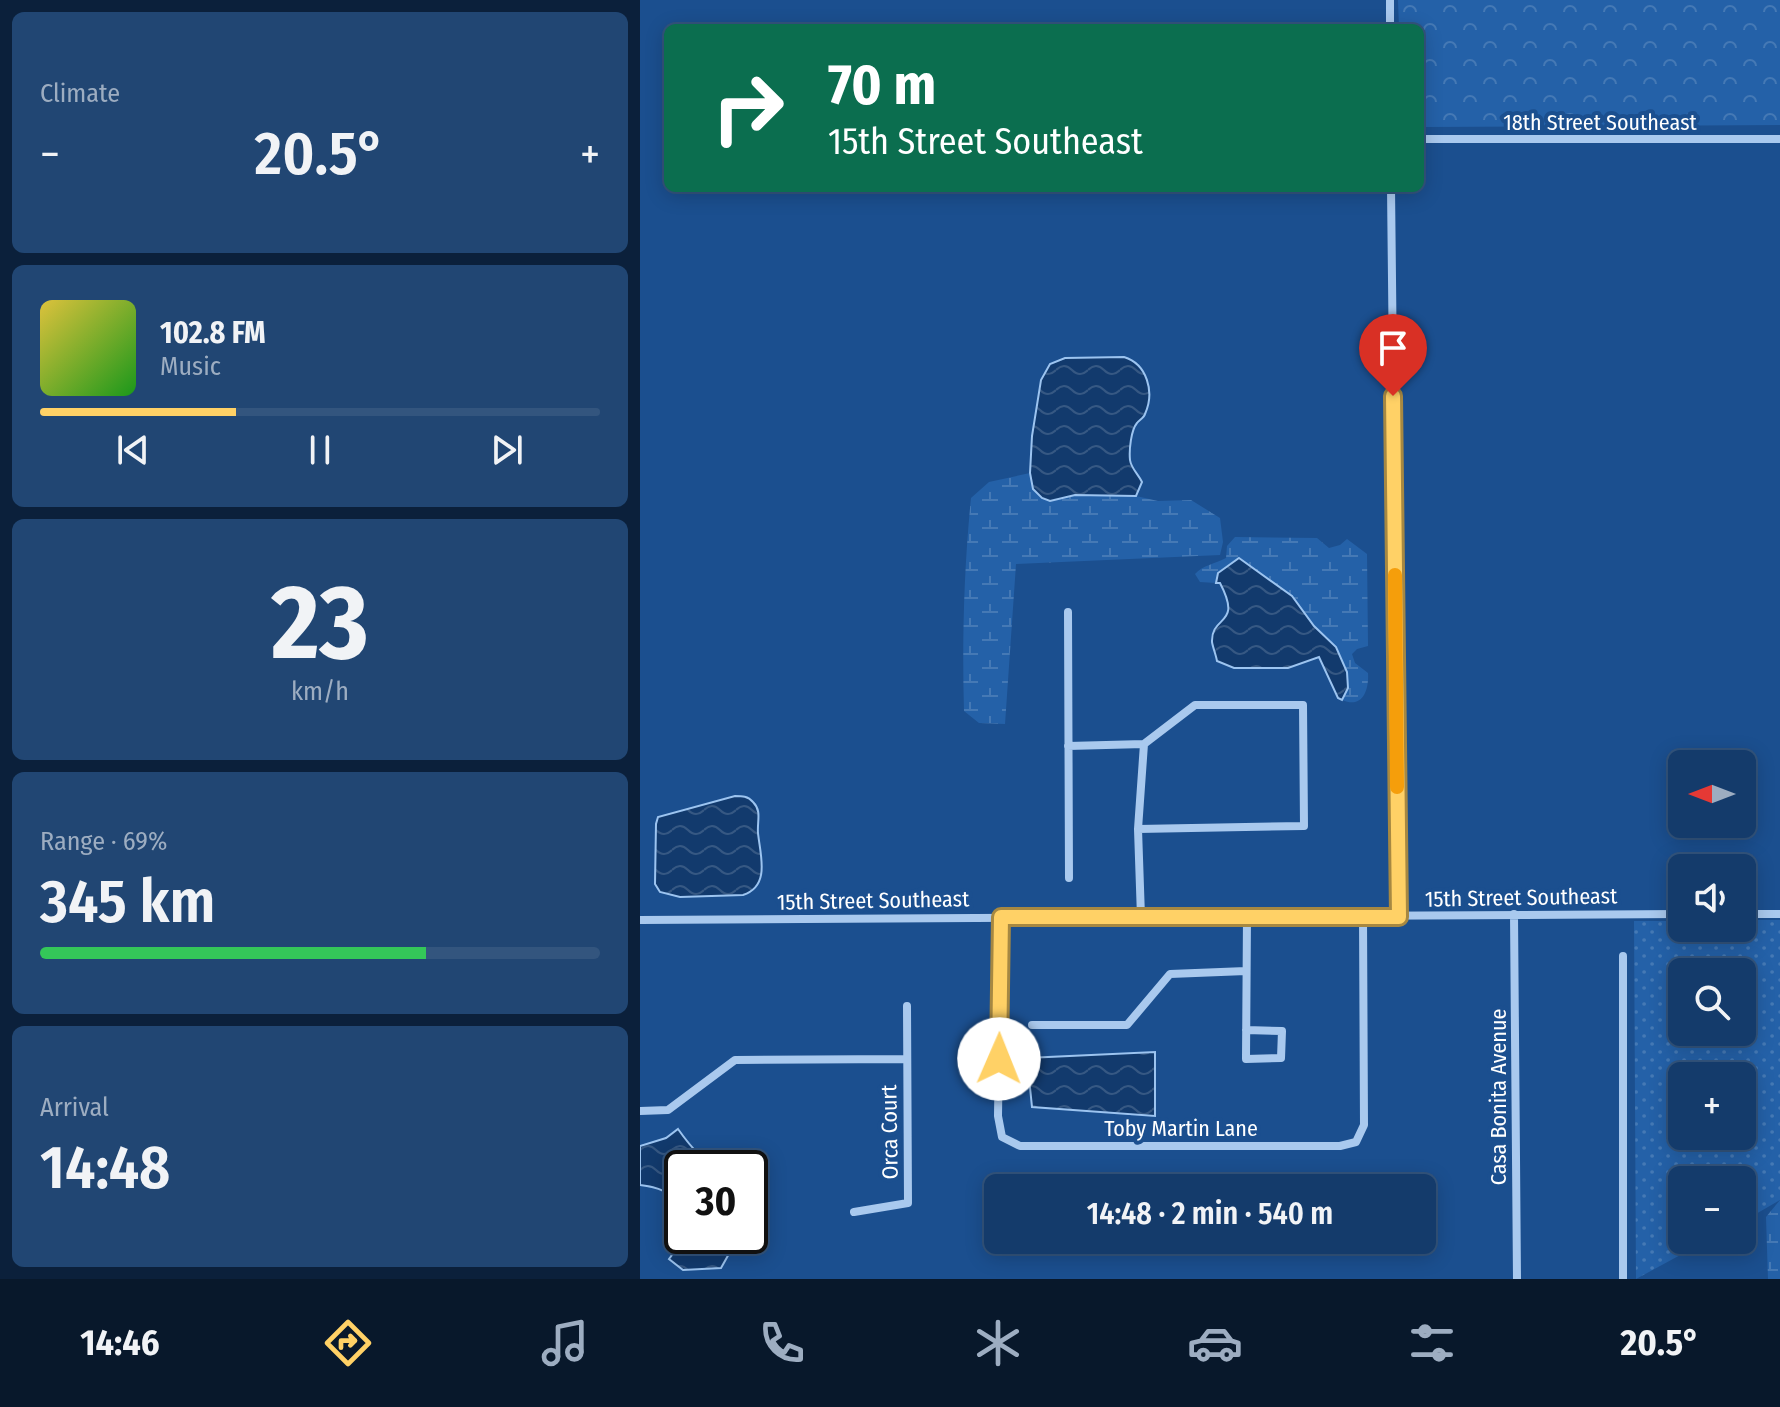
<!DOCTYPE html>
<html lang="en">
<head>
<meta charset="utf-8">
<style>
  body { margin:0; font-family:"Fira Sans Condensed",sans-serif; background:#214673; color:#f1f3f6; height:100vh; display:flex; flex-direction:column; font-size:30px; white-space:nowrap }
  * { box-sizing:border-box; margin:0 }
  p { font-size:26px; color:#9dadc1 }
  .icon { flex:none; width:44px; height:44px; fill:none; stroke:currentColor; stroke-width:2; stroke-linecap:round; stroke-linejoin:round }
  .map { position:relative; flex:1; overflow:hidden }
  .side { display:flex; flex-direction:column; gap:12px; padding:12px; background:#0b203b; width:640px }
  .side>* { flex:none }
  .hud { position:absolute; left:24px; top:24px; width:760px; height:168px; border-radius:12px; box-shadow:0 4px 20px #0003,0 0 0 2px #33557e; background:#0b6e4f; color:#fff; overflow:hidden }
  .needle { width:52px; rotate:270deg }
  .tools { position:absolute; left:1028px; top:750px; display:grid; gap:16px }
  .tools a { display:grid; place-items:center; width:88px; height:88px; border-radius:12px; background:#143b6b; box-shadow:0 4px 20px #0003,0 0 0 2px #33557e; font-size:40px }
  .speed { position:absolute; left:24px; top:1150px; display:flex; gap:16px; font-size:40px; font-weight:700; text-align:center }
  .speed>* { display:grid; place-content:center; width:104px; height:104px; border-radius:50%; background:#143b6b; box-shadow:0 4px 20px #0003,0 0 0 2px #33557e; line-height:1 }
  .speed .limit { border:4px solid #111; border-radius:12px; background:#fff; color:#111 }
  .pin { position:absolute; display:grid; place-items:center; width:68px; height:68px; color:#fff; margin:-82px -34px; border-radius:50% 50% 50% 0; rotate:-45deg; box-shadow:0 0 8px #0007 }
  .pin .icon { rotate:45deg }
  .me { position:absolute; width:88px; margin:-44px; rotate:1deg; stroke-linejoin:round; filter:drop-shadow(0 0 6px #0008) }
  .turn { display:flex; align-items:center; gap:28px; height:168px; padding:0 32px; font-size:36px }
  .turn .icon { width:104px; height:104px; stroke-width:2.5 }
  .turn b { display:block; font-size:56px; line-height:68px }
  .big { font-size:60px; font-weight:600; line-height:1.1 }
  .side .card { flex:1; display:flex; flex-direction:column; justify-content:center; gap:12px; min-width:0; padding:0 28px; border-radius:12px; background:#214673 }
  .side .dial { align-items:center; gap:0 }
  .dial b { font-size:104px; line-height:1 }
  .song { display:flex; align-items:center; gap:24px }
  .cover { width:96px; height:96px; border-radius:12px; background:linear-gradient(135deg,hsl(50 70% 55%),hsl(120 70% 35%)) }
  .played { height:8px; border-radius:4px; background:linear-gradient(90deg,#ffd166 35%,#33557e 35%) }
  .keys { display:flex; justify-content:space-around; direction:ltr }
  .heat { display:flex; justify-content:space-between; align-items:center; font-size:44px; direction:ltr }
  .charge { height:12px; border-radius:6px; background:linear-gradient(90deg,#34c759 69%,#33557e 0) }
  .trip { position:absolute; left:344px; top:1174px; width:452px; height:80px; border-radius:12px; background:#143b6b; box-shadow:0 4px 20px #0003,0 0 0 2px #33557e; font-weight:600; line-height:80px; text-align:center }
  .tabs { display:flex; height:128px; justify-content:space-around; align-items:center; background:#08182b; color:#9dadc1 }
  .tabs .icon { width:56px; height:56px }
  .tabs .selected { color:#ffd166 }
  .tabs b { font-size:36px; color:#f1f3f6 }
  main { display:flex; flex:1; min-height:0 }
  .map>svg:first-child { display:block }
</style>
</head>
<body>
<main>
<section class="side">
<div class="card"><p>Climate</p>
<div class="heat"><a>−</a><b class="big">20.5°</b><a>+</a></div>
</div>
<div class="card">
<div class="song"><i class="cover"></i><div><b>102.8 FM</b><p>Music</p></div></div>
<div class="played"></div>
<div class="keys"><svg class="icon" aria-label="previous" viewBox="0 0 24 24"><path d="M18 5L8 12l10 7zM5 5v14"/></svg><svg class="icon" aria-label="pause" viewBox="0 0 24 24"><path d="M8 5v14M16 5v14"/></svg><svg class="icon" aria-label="next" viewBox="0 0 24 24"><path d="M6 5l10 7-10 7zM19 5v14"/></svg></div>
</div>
<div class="card dial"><b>23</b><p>km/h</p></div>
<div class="card"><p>Range · 69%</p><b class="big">345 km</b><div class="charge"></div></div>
<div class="card"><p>Arrival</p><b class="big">14:48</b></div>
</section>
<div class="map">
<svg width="1140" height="1279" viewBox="0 0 1140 1279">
  <defs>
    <pattern id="grass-dots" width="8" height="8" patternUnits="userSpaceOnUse" patternTransform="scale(2)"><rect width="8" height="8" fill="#2461a8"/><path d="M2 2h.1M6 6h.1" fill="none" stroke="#4579b5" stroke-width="1.8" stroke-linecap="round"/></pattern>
    <pattern id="forest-crowns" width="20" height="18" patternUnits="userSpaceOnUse" patternTransform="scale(2)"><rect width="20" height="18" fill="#2461a8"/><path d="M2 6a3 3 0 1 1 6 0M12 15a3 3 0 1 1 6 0" fill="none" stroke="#4579b5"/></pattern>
    <pattern id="wetland-marsh" width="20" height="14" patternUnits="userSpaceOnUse" patternTransform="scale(2)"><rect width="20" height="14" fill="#2461a8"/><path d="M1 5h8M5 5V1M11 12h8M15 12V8" fill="none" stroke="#4579b5"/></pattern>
    <pattern id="water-waves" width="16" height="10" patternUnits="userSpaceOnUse" patternTransform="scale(2)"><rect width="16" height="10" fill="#123a6d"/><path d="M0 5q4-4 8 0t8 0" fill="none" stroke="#365883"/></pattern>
  </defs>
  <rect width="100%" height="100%" fill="#1b4f8f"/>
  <path fill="url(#grass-dots)" fill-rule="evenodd" d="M 1102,920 L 1140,920 L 1140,1200 L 1102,1222 L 1102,1180 L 1042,1180 L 1042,1240 L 1068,1240 L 996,1279 L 994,921 L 1042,921 L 1042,928 L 1102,928 ZM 1042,972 L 1102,972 L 1102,1032 L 1042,1032 ZM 1042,1076 L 1102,1076 L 1102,1136 L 1042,1136 Z"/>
  <path fill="url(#forest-crowns)" d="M 758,0 L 1140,0 L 1140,125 L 780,127 L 780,28 L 759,28 Z"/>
  <path fill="url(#wetland-marsh)" d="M 390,473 L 393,489 L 415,498 L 435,495 L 496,496 L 518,501 L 551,500 L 580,518 L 583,542 L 580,555 L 376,564 L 365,724 L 339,723 L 324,711 C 322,640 324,568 331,498 L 349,482 Z
    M 595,537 L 677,538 L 689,548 L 700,545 L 707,539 L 727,554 L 728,646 L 717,649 L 712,654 L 715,663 L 728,673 C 729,690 723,709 702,700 L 708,688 L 696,647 L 674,626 L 652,596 L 599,558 L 578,573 L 576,583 L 560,582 L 555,574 C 563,565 575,564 586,558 L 587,546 Z
    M 1140,1200 L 1140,1279 L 1128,1279 L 1126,1217 Z"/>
  <path fill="url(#water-waves)" stroke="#9cc4f0" stroke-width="2" d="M 484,357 C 507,364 515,392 505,414 C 504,418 499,420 497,423 C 491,430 489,450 490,460 C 491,468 498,474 502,482 L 496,496 L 435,495 L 410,501 L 402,498 L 393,489 L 390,473 L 392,436 L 401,380 L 410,364 L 425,358 Z
    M 599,558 L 652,596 L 674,626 L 696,647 L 707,672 L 708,688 L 702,700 L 698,698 L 679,657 L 648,668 L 594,668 L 577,661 C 576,655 573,648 572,642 C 571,614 603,627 580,583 L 576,583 L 578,573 Z
    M 95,796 C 102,796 108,796 113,802 C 122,811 117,821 118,833 C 120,854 131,886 103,895 L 40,897 L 20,892 L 15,884 L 16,824 L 18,817 Z
    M 515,1052 L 515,1116 L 392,1107 L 387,1058 Z
    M 38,1129 C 50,1146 64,1164 85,1168 L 42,1168 L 42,1205 C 29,1192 19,1187 0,1185 L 0,1146 L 26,1138 Z
    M 42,1236 L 99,1236 L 81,1268 L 43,1270 L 29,1259 L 41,1243 Z"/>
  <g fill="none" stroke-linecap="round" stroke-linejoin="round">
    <path stroke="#a9c9ee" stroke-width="8" d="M 750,28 L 750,0
      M 780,139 L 1140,139
      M 751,188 L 759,917
      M 428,612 L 429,878
      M 428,746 L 504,744
      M 498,829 L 664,826 L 663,705 L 555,705 L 504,744 L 498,829 L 501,917
      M 874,914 L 877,1279
      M 1102,914 L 1140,914
      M 361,917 L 358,1116 L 362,1137 L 380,1146 L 700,1146 L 716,1142 L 724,1125 L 723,917
      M 0,920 L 1042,914
      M 983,956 L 983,1279
      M 392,1025 L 487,1025 L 530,974 L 606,971
      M 606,1030 L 642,1031 L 641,1058 L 606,1059 L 607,917
      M 0,1111 L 28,1110 L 95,1060 L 267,1059
      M 214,1212 L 268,1203 L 267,1006"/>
  </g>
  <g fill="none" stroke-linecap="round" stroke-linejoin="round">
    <defs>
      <path id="route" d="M 359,1059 L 361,917 L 759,917 L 753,396"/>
    </defs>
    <use href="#route" stroke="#a68842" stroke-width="20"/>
    <use href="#route" stroke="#ffd166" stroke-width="14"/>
    <path stroke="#f59e0b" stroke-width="14" d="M 755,575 L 757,787"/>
  </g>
  <g text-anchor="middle" stroke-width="8" stroke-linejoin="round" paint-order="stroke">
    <g font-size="22" fill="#fff" stroke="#1b4f8f">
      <text x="960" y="130">18th Street Southeast</text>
      <text transform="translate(881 897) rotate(-1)" y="8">15th Street Southeast</text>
      <text transform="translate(233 900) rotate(-1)" y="8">15th Street Southeast</text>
      <text transform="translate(858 1097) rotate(-90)" y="8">Casa Bonita Avenue</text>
      <text x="541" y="1136">Toby Martin Lane</text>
      <text transform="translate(249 1132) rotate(-91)" y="8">Orca Court</text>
    </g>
  </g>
</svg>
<div class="tools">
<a><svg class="needle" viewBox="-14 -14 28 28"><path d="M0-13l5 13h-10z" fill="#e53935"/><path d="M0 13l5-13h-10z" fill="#9dadc1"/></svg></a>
<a><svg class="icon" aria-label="sound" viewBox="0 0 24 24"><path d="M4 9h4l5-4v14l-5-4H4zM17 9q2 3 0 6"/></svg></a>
<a><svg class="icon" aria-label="search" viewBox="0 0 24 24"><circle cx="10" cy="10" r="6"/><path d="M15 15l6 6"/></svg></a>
<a>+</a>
<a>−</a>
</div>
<div class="speed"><div class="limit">30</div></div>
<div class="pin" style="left:753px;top:396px;background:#d93025"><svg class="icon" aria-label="arrive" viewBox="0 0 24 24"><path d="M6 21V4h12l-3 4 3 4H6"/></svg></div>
<svg class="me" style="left:359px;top:1059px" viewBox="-20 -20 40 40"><circle r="19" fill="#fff"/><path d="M0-13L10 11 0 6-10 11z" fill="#ffd166"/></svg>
<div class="trip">14:48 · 2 min · 540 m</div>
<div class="hud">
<div class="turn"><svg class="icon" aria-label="right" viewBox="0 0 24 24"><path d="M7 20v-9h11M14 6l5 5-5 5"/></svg><div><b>70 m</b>15th Street Southeast</div></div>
</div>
</div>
</main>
<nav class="tabs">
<b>14:46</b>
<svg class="icon selected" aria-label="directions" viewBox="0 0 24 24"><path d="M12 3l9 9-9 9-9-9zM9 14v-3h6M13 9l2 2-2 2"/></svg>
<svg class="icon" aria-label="music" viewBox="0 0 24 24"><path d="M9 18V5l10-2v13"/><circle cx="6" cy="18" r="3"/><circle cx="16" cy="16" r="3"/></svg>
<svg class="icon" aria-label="phone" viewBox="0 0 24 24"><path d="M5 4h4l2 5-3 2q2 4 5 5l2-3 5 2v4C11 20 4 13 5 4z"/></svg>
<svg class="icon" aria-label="climate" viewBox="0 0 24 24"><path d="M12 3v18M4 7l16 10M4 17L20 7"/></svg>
<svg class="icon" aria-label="car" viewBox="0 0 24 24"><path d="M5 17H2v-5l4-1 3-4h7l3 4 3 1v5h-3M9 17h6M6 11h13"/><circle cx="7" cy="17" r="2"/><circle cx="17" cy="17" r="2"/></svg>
<svg class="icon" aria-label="filters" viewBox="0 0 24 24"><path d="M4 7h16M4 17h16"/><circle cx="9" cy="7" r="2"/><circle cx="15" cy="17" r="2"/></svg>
<b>20.5°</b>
</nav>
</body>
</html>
